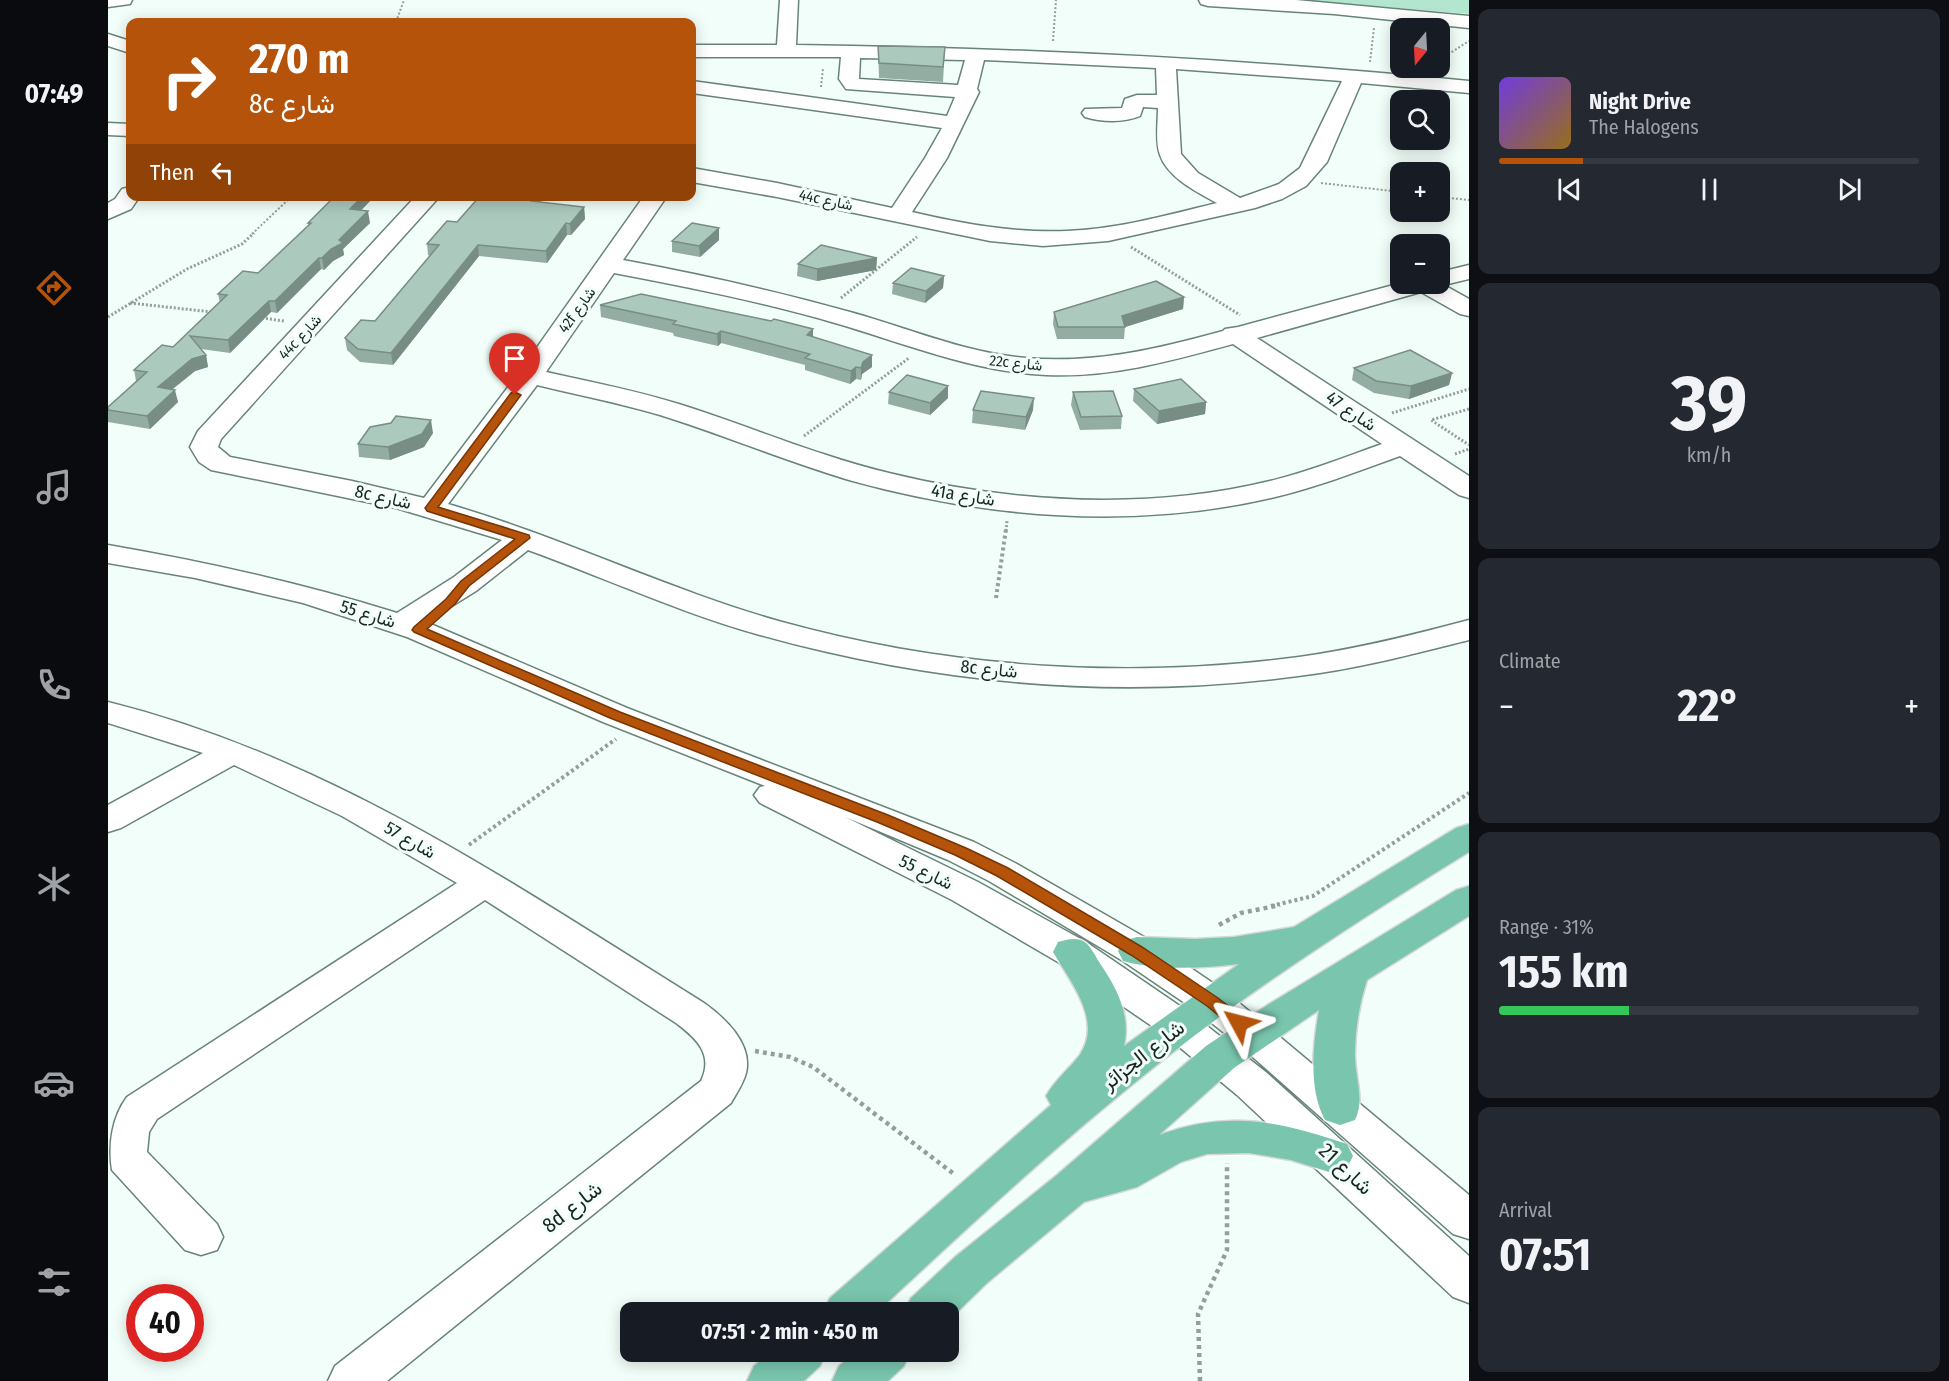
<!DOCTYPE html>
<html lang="en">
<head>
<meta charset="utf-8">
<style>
  body { margin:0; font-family:"Fira Sans Condensed",Vazirmatn,sans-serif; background:#242831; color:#f1f3f6; height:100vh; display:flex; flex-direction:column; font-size:22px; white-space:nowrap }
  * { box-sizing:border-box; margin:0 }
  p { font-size:20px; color:#9ea1a6 }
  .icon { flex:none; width:33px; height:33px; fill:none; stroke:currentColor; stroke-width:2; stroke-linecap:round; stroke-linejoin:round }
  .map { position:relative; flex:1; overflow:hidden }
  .side { display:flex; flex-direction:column; gap:9px; padding:9px; background:#0d0f14; width:480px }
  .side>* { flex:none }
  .top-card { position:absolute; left:18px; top:18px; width:570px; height:183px; border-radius:12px; box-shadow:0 3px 15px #0003; background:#b45309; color:#fff; overflow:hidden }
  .needle { width:39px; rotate:198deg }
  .fabs { position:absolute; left:1282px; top:18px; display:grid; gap:12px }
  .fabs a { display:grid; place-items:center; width:60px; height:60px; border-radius:12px; background:#171b24; box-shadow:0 3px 15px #0003; font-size:30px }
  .speed { position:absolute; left:18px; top:1284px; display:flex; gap:12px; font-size:30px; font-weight:700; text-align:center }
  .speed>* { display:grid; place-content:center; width:78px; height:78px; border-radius:50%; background:#171b24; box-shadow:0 3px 15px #0003; line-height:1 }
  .speed .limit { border:9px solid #d22; background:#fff; color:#111 }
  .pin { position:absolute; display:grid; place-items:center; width:51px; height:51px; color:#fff; margin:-62px -26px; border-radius:50% 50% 50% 0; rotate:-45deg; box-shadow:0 0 6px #0007 }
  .pin .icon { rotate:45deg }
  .me { position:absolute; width:66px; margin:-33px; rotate:308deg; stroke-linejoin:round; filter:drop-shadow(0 0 4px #0008) }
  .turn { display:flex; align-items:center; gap:21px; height:126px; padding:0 24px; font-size:27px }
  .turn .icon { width:78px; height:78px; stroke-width:2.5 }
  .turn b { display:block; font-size:42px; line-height:51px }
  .then { display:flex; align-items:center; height:57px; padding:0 24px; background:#0003; gap:12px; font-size:22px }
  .big { font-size:45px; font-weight:700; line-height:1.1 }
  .side .card { flex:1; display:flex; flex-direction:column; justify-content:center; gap:9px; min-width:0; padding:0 21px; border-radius:12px; background:#242831 }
  .side .dial { align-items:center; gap:0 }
  .dial b { font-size:78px; line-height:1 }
  .song { display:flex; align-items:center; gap:18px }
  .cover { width:72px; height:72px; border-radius:9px; background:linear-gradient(135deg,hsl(260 70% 55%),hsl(40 70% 35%)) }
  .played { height:6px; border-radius:3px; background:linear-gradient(90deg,#b45309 20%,#363941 20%) }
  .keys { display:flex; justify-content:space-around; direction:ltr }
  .heat { display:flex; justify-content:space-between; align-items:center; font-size:33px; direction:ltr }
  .charge { height:9px; border-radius:4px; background:linear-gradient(90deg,#34c759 31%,#363941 0) }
  .trip { position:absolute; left:512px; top:1302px; width:339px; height:60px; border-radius:12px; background:#171b24; box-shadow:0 3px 15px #0003; font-weight:700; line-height:60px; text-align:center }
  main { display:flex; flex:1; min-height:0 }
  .tab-bar { display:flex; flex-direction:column; width:108px; justify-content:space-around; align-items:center; background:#090b0e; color:#9ea1a6 }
  .tab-bar .icon { width:42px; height:42px }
  .tab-bar .selected { color:#b45309 }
  .tab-bar b { font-size:27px; color:#f1f3f6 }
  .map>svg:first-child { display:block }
</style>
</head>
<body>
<main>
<nav class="tab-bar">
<b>07:49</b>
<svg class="icon selected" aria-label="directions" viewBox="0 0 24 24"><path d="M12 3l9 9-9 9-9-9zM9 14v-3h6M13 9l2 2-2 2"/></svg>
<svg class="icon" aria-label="music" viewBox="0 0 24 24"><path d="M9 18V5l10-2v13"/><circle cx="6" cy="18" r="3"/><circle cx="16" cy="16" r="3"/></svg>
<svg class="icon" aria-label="phone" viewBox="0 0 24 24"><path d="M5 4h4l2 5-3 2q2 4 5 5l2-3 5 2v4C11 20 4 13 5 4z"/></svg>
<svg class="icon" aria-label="climate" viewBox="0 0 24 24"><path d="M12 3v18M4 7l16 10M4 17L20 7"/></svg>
<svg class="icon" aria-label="car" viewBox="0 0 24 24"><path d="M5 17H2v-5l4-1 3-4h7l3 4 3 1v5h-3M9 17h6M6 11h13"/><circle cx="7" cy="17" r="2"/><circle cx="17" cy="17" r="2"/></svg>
<svg class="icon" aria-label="filters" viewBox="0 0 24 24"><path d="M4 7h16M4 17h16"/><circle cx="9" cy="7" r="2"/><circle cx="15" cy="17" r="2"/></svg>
</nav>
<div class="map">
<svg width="1361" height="1381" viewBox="0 0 1361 1381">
  <rect width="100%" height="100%" fill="#f2fef9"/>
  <path fill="#b2e6cf" d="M 1195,0 L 1361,0 L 1361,14 Z"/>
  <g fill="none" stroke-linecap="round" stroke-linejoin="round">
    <defs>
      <path id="minor" d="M 0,0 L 24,0 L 22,4 L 0,7 Z
        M 672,0 L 690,0 L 688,45 C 913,48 1137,59 1361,81 L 1361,93 L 1253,83 L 1219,162 L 1198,186 L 1174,199 L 1147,208 L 1000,241 L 935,246 L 882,241 L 669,197 L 584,182 L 584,168 L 669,183 L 784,208 L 817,158 L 834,128 L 584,93 L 584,81 L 839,116 L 847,97 L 738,89 L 731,79 L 733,57 L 584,57 L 584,45 L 669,45 ZM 752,58 L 857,60 L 850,85 L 751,79 ZM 876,60 L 1048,68 L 1049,95 L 1029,95 L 1017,99 L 1014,108 L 977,109 L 974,113 L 977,117 C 993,122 1016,123 1032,116 L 1035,107 L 1050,108 C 1050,122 1047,142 1052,155 C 1060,178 1089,192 1109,203 C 1060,215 1010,229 959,231 C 906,233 855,224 804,212 L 839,158 L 871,92 L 869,89 ZM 1068,69 L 1234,81 L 1192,168 L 1171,184 L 1132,198 L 1090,173 L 1073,154 Z
        M 1091,0 L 1188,0 L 1361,16 L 1361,28 L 1226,14 L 1100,6 L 1093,4 Z
        M 0,34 L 22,41 L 22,53 L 0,46 Z
        M 0,123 L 22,124 L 22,136 L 0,135 Z
        M 22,187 L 22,196 L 32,196 L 23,209 L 0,219 L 0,203 L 7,199 L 14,189 Z
        M 308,196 L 332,196 L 113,439 L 110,447 L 122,457 L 244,481 L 316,498 L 413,370 L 536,196 L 559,196 L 515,260 C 591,274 667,291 742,312 C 800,328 857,353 918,358 C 986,364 1050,349 1115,331 L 1117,329 L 1130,327 L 1293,283 L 1332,284 L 1332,272 L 1361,265 L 1361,279 L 1336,285 L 1361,299 L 1361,316 L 1352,314 L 1313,292 L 1149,338 L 1361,476 L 1361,498 L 1351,495 L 1292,456 C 1250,471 1207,488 1163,498 C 1025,530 877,518 741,480 C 677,461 616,435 552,415 C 511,403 470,395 429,385 L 340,504 C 454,537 560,590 674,622 C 840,668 1019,680 1191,657 C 1249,649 1305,635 1361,620 L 1361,640 C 1305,654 1248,669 1190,676 C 1009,700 827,684 652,635 C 573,613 497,578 420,550 L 368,591 L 318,622 L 519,708 L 866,842 L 907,863 L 1043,941 L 1118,992 L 1361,1195 L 1361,1239 L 1345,1234 L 1130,1044 L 1090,1012 L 1015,961 L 881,881 L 840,860 L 737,817 L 870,882 L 978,942 L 1085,1015 L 1159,1073 L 1361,1256 L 1361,1303 L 1345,1297 L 1129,1095 L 1057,1035 L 950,962 L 844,900 L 652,803 L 646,795 L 652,787 L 657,786 L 495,722 L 299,637 L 195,603 L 87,578 L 0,563 L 0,545 C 98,562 194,583 289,613 L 346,577 L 394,540 L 288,508 L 103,470 L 91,462 L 82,447 L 90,431 ZM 506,273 C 580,287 655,302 727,323 C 796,343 865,372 938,375 C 1002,378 1063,361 1125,344 L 1274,444 C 1237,457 1200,472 1162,481 C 1039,511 903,503 781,473 C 710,456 643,427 574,405 C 530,391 484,382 438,372 Z
        M 0,702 C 224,758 403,883 596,1003 C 617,1018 645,1044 638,1073 C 635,1084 628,1094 623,1103 L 279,1381 L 220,1381 L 227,1366 L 593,1081 C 606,1054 588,1038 568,1023 L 377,900 L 49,1119 L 41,1132 L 39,1152 L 109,1224 L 115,1237 L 109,1250 L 93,1255 L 77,1250 L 4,1170 C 0,1145 4,1117 19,1097 L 349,883 L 234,816 L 126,765 L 13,828 L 0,832 L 0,805 L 95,753 L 0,723 Z"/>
      <path id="major" d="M 1361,824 L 1361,852 C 1267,910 1174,969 1086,1036 C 974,1121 871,1217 769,1312 L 715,1312 L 722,1298 L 943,1105 L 938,1096 C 947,1080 960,1070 971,1056 C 996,1021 962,981 945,952 L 950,942 C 959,940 969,936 978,943 C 983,947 988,957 991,962 C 1009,988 1023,1015 1016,1046 L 1131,964 C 1094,968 1051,971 1015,961 L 1010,951 L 1015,941 L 1029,937 L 1087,939 L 1126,937 L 1186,927 L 1348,828 Z
        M 1361,886 L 1361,916 L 1259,980 C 1251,1005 1247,1030 1247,1055 C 1247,1077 1257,1101 1247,1120 L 1232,1125 L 1217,1120 C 1200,1089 1205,1044 1211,1010 L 1126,1068 L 1051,1135 C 1120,1110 1172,1121 1239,1144 L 1245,1156 L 1239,1168 L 1224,1173 L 1183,1160 L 1141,1153 L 1099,1154 L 1073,1162 L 1029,1187 L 976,1202 L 879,1283 L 840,1321 L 840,1312 L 796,1312 L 803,1298 L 847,1257 L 949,1175 L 1098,1046 L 1161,1004 L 1348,890 Z
        M 663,1352 L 718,1352 L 712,1366 L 696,1381 L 639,1381 L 646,1366 Z
        M 747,1352 L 802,1352 L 796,1366 L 780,1381 L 724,1381 L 731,1366 Z"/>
    </defs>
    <use href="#minor" stroke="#688478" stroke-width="3"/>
    <use href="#major" stroke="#d6d8d7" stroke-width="3"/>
    <path stroke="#939f9a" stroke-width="2" stroke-dasharray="2 2" stroke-linecap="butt" d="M 288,22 L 296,0
      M 945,41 L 948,0
      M 1262,62 L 1266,28
      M 1332,63 L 1339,55 L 1361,41
      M 713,87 L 715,68
      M 1213,183 L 1293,192
      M 1332,197 L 1361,200
      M 144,234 L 184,196"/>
    <path stroke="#939f9a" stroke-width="3" stroke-dasharray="2 2" stroke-linecap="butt" d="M 1023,247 L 1132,315
      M 733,298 L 809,237
      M 22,303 L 104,312
      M 0,317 L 79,269 L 134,244 L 146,233
      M 154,318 L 176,321
      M 1361,409 L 1323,420 L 1361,445
      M 1284,413 L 1361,389
      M 696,436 L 801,358
      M 1347,454 L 1361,449
      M 898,531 L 899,521"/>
    <path stroke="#939f9a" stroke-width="4" stroke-dasharray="3 3" stroke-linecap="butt" d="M 888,598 L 898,529
      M 361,845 L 508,739
      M 1163,906 L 1205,896 L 1361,793"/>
    <path stroke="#939f9a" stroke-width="4.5" stroke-dasharray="4 4" stroke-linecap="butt" d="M 1111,925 L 1133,913 L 1172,905
      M 647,1051 L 682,1057 L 705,1067 L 846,1174
      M 1092,1381 L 1090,1314 L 1119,1250 L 1119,1163"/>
    <use href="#minor" fill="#fff" fill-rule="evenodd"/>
    <use href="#major" fill="#79c5ad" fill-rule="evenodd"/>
  </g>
  <path fill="#93ada2" d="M 770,46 L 837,47 L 835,82 L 771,78 Z
    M 372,196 L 437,196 L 432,202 L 476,207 L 477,219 L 463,235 L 459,235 L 439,263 L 371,256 L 285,365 L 252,362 L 239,350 L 237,338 L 267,321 L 322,256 L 320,255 L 319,244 L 349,222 Z
    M 253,211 L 262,223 L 235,249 L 236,255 L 225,261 L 216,270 L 213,269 L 169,313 L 163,312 L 122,353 L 93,349 L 98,355 L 100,367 L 87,371 L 65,389 L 70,402 L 42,429 L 0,422 L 0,407 L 28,381 L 26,370 L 65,347 L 112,303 L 110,294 L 150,273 L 200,226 L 200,223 Z
    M 611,228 L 611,240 L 592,257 L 564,252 L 564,241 Z
    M 769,258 L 768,270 L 709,281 L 689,276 L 690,264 Z
    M 836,276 L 835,288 L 817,303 L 784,294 L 785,283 Z
    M 1076,297 L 1075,309 L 1017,327 L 1016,339 L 949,339 L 945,324 L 946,312 Z
    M 492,305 L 705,337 L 764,367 L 754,374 L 753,380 L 748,379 L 742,384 L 697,370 L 697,365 L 613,343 L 610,346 L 566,336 L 565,333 L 493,317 Z
    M 1246,368 L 1344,373 L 1341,385 L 1301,399 L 1266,393 L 1244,380 Z
    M 840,386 L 840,398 L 822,415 L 780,404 L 781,392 Z
    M 1026,389 L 1098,402 L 1097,414 L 1049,424 L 1025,401 Z
    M 965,392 L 1014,416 L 1013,429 L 972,430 L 963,405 Z
    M 865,410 L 925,410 L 917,430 L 864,423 Z
    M 325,433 L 316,447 L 282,460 L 251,457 L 250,444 Z"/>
  <path fill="#788d84" d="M 255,196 L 267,196 L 243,221 L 242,209 Z
    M 427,196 L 437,196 L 423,212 L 423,201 Z
    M 476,207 L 477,219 L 463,235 L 462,224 Z
    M 260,211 L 262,223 L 235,249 L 236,255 L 225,261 L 216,270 L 214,258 Z
    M 458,223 L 459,235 L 439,263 L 438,251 Z
    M 611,228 L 611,240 L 592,257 L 591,246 Z
    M 370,245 L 371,256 L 285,365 L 283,353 Z
    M 211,258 L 213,269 L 169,313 L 167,301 Z
    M 769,258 L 768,270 L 709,281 L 709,269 Z
    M 836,276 L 835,288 L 817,303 L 818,291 Z
    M 1076,297 L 1075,309 L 1017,327 L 1014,316 Z
    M 161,301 L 163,312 L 122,353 L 120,340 Z
    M 705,329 L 705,342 L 699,335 Z
    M 613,331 L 613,343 L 610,346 L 609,334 Z
    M 98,355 L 100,367 L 87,371 L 52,399 L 50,387 L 84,359 Z
    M 764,355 L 764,367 L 754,374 L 753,380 L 753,368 L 755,362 Z
    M 748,367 L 748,379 L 742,384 L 743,371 Z
    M 1344,373 L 1341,385 L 1301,399 L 1303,386 Z
    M 840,386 L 840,398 L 822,415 L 822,403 Z
    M 67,390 L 70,402 L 42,429 L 39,416 Z
    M 926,398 L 925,410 L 917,430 L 918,417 Z
    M 1098,402 L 1097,414 L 1049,424 L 1051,411 Z
    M 323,420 L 325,433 L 316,447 L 282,460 L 280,447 Z"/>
  <path fill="#abc9bc" stroke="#788d84" stroke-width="1.5" d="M 770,46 L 837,47 L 835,67 L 771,63 Z
    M 227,196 L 255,196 L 242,209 L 260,211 L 231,240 L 235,243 L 223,249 L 214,258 L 211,258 L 167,301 L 161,301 L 120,340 L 82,336 L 98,355 L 84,359 L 50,387 L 67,390 L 39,416 L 0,410 L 0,407 L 39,372 L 26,370 L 54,345 L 65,347 L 119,295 L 110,294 L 135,271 L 150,273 L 203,223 L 200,223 Z
    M 372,196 L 427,196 L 423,201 L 476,207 L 462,224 L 458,223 L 438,251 L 370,245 L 283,353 L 250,349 L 237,338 L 253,320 L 267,321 L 331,245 L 319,244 L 339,221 L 349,222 Z
    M 584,223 L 611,228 L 591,246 L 564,241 Z
    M 713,245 L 769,258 L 709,269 L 690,264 Z
    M 803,268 L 836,276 L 818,291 L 785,283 Z
    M 1048,281 L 1076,297 L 1014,316 L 1017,327 L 950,327 L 946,312 Z
    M 533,294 L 663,321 L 666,319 L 705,329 L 699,335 L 764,355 L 755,362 L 753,368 L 748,367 L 743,371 L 697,358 L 702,354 L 613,331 L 609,334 L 565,324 L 568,321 L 492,305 Z
    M 1302,350 L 1344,373 L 1303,386 L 1268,381 L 1246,368 Z
    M 799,375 L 840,386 L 822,403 L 781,392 Z
    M 1073,379 L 1098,402 L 1051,411 L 1026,389 Z
    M 873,391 L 926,398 L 918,417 L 865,410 Z
    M 1005,391 L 1014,416 L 973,417 L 965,392 Z
    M 288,416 L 323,420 L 314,434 L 280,447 L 250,444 L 262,427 L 283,423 Z"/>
  <path fill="#b45309" stroke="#753606" stroke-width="1.5" d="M 407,392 L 413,395 L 330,507 L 421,535 L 422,538 L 361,586 L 347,604 L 319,629 L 512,712 L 780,815 L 858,848 L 900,868 L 1034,947 L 1110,998 L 1137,1019 L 1139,1023 L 1137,1027 L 1125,1027 L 1099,1006 L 1023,955 L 889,876 L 847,855 L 769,822 L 502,718 L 306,632 L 304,630 L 306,627 L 338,599 L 353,581 L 407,539 L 319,511 L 317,508 L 403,393 Z"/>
  <g text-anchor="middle" stroke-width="6" stroke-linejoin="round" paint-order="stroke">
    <g font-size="15" fill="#192520" stroke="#f2fef9">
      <text transform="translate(718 200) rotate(12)" y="5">44c شارع</text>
      <text transform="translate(469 310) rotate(-54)" y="5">42f شارع</text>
      <text transform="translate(192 337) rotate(-47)" y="5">44c شارع</text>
      <text transform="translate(908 363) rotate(6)" y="5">22c شارع</text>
    </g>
    <g font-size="18" fill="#192520" stroke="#f2fef9">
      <text transform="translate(1243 411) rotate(34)" y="6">شارع 47</text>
      <text transform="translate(855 495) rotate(9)" y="6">41a شارع</text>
      <text transform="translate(275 497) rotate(13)" y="6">8c شارع</text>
      <text transform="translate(260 614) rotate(17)" y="6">شارع 55</text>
      <text transform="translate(881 669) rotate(6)" y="6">8c شارع</text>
      <text transform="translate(302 840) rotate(30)" y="6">شارع 57</text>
      <text transform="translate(818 872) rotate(26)" y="6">شارع 55</text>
    </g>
    <g font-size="21" fill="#192520" stroke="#f2fef9">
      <text transform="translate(1035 1055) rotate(-38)" y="7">شارع الجزائر</text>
      <text transform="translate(1238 1169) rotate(43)" y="7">شارع 21</text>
      <text transform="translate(464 1207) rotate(-38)" y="7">8d شارع</text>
    </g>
  </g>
</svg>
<div class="fabs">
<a><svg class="needle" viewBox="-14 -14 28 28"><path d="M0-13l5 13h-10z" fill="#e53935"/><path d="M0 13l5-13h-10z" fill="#9ea1a6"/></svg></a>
<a><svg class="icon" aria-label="search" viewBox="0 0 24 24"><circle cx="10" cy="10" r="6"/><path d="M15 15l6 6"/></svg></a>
<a>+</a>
<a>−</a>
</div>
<div class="speed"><div class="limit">40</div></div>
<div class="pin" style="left:407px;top:395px;background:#d93025"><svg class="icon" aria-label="arrive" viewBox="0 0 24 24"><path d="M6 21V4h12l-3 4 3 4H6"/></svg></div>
<svg class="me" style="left:1131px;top:1023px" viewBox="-20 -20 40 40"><path d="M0-17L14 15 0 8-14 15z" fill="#b45309" stroke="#fff" stroke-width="4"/></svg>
<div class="trip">07:51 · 2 min · 450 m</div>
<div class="top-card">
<div class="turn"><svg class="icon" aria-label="right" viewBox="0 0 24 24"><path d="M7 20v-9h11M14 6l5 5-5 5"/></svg><div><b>270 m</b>8c شارع</div></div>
<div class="then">Then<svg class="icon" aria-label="left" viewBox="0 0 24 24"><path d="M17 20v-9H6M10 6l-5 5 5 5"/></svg></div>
</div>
</div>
<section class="side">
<div class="card">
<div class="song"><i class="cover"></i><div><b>Night Drive</b><p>The Halogens</p></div></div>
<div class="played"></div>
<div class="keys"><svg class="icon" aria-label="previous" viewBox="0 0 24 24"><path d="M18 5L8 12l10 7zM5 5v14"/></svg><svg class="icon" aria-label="pause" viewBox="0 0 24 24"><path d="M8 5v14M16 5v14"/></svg><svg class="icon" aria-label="next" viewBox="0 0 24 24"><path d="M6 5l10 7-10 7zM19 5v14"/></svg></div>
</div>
<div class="card dial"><b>39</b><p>km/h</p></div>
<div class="card"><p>Climate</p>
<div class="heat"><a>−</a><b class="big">22°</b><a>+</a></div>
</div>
<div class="card"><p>Range · 31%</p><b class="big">155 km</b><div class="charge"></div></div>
<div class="card"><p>Arrival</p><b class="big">07:51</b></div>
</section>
</main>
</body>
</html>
